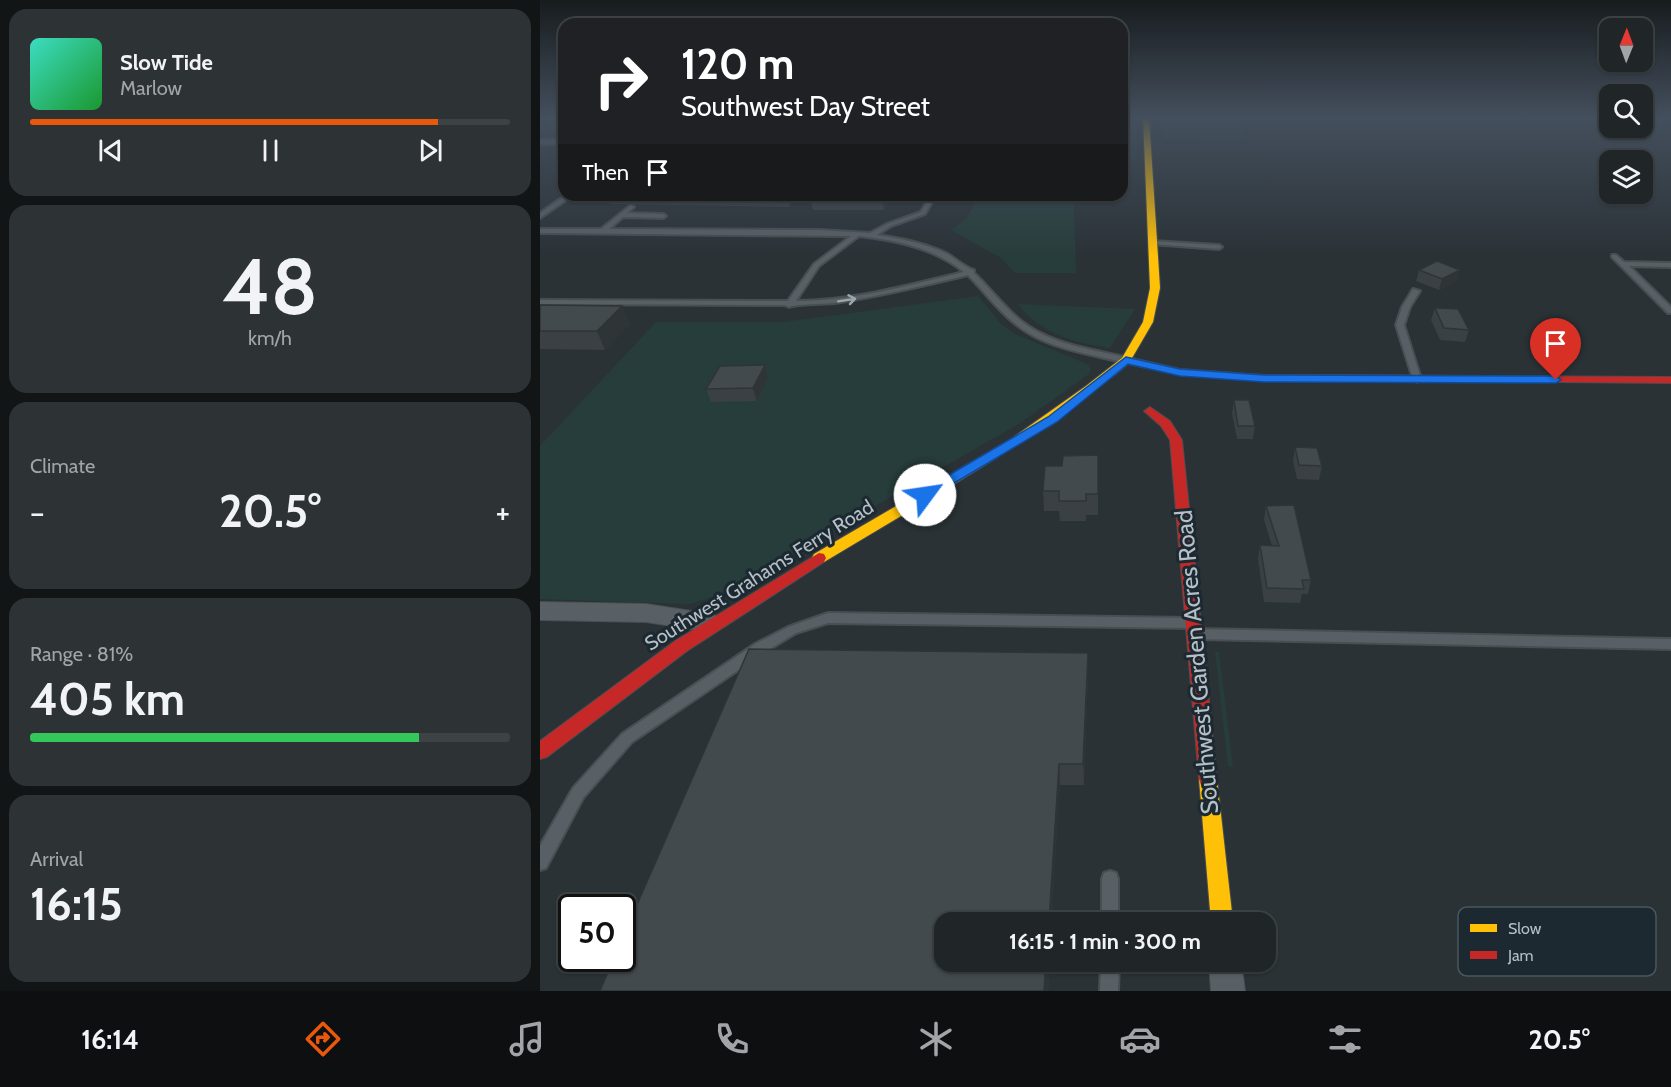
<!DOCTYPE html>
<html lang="en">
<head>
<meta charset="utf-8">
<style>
  body { margin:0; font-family:Cabin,sans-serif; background:#2d3234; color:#f1f3f6; height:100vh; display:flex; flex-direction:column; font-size:22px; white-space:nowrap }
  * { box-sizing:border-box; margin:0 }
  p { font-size:20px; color:#a2a5a8 }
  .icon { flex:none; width:33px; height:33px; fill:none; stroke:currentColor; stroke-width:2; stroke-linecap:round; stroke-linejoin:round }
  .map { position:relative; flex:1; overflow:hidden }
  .sheet { display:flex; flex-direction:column; gap:9px; padding:9px; background:#121516; width:540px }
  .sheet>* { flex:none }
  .hud { position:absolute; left:18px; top:18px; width:570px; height:183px; border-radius:18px; box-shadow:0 2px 4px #0004,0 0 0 2px #3d4345; background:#202124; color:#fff; overflow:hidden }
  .needle { width:39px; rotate:1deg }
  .buttons { position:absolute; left:1059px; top:18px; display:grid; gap:12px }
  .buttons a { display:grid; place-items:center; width:54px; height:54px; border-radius:12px; background:#202628; box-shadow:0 2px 4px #0004,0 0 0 2px #3d4345; font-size:30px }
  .speed { position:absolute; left:18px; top:894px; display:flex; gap:12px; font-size:30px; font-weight:700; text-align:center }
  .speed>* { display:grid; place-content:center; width:78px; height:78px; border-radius:50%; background:#202628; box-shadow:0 2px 4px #0004,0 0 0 2px #3d4345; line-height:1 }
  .speed .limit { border:3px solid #111; border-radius:9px; background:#fff; color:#111 }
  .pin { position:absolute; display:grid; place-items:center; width:51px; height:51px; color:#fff; margin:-62px -26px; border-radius:50% 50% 50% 0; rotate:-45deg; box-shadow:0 0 6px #0007 }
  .pin .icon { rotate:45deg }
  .me { position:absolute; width:66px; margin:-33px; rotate:59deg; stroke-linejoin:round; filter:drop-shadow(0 0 4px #0008) }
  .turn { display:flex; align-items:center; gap:21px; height:126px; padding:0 24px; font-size:27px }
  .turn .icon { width:78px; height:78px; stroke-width:2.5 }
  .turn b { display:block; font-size:42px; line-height:51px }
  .then { display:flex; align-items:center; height:57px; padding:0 24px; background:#0003; gap:12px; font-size:22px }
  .big { font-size:45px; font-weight:700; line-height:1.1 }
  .sheet .tile { flex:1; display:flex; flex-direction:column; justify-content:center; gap:9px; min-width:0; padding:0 21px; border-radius:18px; background:#2d3234 }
  .sheet .dial { align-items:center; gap:0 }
  .dial b { font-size:78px; line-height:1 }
  .song { display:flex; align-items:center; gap:18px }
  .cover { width:72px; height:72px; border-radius:9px; background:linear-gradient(135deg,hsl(170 70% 55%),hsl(130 70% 35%)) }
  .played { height:6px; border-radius:3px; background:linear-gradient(90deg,#ea580c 85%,#3d4345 85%) }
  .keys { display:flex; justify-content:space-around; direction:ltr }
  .heat { display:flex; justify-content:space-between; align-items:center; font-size:33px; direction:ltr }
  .charge { height:9px; border-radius:4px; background:linear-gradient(90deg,#34c759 81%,#3d4345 0) }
  .trip { position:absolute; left:394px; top:912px; width:342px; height:60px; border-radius:18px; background:#202628; box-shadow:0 2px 4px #0004,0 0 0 2px #3d4345; font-weight:700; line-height:60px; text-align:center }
  .menu { display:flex; height:96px; justify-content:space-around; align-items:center; background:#0d0f10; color:#a2a5a8 }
  .menu .icon { width:42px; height:42px }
  .menu .current { color:#ea580c }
  .menu b { font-size:27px; color:#f1f3f6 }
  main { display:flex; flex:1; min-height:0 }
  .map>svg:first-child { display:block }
</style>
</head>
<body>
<main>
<section class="sheet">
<div class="tile">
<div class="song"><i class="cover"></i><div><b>Slow Tide</b><p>Marlow</p></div></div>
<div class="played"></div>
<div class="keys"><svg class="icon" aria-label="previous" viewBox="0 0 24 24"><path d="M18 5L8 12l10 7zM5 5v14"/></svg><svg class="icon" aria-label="pause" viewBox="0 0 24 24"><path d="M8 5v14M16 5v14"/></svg><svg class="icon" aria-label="next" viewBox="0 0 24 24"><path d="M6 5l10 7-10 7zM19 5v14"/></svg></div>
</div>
<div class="tile dial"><b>48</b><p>km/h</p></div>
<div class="tile"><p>Climate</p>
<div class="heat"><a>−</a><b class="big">20.5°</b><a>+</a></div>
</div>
<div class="tile"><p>Range · 81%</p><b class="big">405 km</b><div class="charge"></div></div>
<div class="tile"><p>Arrival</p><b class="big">16:15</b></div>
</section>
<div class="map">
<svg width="1131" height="991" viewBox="0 0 1131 991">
  <rect width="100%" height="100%" fill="#2a3236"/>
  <path fill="#273d3b" d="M 582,117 L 596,117 L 597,160 L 582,160 Z
    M 621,117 L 694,117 L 708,141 L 624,140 Z
    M 439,195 L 539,195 L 534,206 L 536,273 L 475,273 L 461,258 L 411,230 L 427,218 Z
    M 438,296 L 461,324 L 475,334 L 547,364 L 551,369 L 549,374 L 480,423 L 180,595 L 150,604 L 0,599 L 0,446 L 116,322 L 244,322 Z
    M 478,304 L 595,309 L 570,348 C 538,344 497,332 478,304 Z
    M 675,652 L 679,652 L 693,767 L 688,766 Z"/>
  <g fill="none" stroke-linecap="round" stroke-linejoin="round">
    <defs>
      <path id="lane" d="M 0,140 L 24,140 L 24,144 L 0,144 Z
        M 26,195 L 33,195 L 0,218 L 0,213 Z
        M 390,195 L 396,195 L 385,214 L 351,226 L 337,235 C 360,238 384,243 406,253 C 415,258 424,267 434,270 L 434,273 C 450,288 463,306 480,320 C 511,345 551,349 589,358 L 589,362 L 586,363 C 547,353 504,349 473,322 C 456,308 443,290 428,275 C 383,286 340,296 295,303 C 284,304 255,304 249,307 L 245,305 L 0,304 L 0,300 L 248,301 L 274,264 L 311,236 L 0,233 L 0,229 L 61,229 L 91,205 L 94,207 L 87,213 L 123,214 L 126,216 L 123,218 L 83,217 L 69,229 L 280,230 L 330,233 L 347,224 L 381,212 ZM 319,236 C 356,240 394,248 424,272 C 369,285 313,301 256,301 L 279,266 Z
        M 613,241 L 679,245 L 682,247 L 679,249 L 611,244 L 610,243 Z
        M 1072,255 L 1076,255 L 1084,262 L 1131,263 L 1131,267 L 1089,266 L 1131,307 L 1131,313 L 1128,313 L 1072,257 Z
        M 873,289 L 880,291 L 870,307 L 864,325 L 881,379 L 877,382 L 873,379 L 856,325 L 862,307 Z
        M 288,613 L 650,618 L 654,620 L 656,623 L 654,626 L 650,628 L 288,623 L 256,633 L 225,652 L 92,742 L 43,798 L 6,868 L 0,870 L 0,846 L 33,788 L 82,734 L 215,644 L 248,627 Z
        M 657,629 L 1131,639 L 1131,649 L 657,639 L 653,637 L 651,634 L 653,631 Z
        M 570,871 L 576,873 L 578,879 L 578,922 L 562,922 L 562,879 L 564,873 Z
        M 561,962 L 579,962 L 578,991 L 560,991 Z"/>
      <path id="street" d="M 0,602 L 106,604 L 171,614 L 179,617 L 183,623 L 179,629 L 171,632 L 106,622 L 0,620 Z
        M 669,962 L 701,962 L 705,991 L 671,991 Z"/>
      <path id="slow" d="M 603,117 L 609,117 L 620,288 L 613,322 L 592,358 L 640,369 L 724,375 L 794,375 L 800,378 L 798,380 L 724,381 L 640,375 L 588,364 C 494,441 388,499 284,562 L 274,562 L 272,558 L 274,554 L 471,439 L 546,386 L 582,358 L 603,322 L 610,288 Z
        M 668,770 L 675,773 L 677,779 L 693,922 L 671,922 L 659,779 L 661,773 Z"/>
      <path id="jam" d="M 794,375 L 1131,377 L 1131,383 L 790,380 L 788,378 Z
        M 610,407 L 630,421 L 642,440 L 677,779 L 675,785 L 668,788 L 661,785 L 659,779 L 630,440 L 621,426 L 604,411 Z
        M 279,553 L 284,554 L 286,558 L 284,562 L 147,651 L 7,757 L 0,759 L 0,741 L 135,641 Z"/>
    </defs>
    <use href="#lane" stroke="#484e51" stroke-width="4"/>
    <use href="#street" stroke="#484e51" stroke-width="2"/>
    <use href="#slow" stroke="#484e51" stroke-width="2"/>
    <use href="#jam" stroke="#484e51" stroke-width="2"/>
    <use href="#lane" fill="#596065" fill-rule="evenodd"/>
    <use href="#street" fill="#596065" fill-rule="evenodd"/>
    <use href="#slow" fill="#ffc107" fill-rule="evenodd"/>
    <use href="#jam" fill="#c62828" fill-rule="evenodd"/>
  </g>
  <path fill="#3a4043" d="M 67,195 L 260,195 L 250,207 L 71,204 Z
    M 269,195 L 353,195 L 344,210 L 273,210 Z
    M 879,270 L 917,281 L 899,290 L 876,281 Z
    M 0,305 L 82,306 L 90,324 L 65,350 L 0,349 Z
    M 895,308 L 929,330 L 925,342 L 900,340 L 891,320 Z
    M 225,365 L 228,378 L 217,401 L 171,402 L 166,389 Z
    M 694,400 L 715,426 L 713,439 L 697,439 L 692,413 Z
    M 755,447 L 782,466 L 779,480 L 757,479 L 753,461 Z
    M 558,455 L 558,515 L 546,515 L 546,521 L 520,521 L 519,511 L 504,511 L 503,491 L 522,466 Z
    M 726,506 L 771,580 L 768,594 L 762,594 L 760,603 L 724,602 L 718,559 L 720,545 L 732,546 L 724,520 Z
    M 548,653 L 548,674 L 544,785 L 520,785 L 405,962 L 510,962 L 508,991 L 60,991 Z"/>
  <path fill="#2f3437" d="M 247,195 L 260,195 L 250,207 Z
    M 342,195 L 353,195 L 344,210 Z
    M 920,270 L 917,281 L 899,290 L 902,279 Z
    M 82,306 L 90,324 L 65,350 L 57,331 Z
    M 225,365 L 228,378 L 217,401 L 213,388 Z
    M 548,653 L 548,674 L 544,785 L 543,764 Z
    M 519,764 L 520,785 L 512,922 L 509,922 Z
    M 506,962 L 510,962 L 508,991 L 504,991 Z"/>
  <path fill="#434a4e" stroke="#2f3437" stroke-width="1.5" d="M 897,261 L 920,270 L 902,279 L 879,270 Z
    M 0,305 L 82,306 L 57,331 L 0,331 Z
    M 895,308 L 918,309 L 929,330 L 904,328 Z
    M 225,365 L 213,388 L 166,389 L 180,366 Z
    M 694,400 L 709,400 L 715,426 L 698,426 Z
    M 755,447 L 777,448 L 782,466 L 759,465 Z
    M 558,455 L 558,494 L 546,494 L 546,501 L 519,501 L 519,491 L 503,491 L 505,466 L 522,466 L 523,456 Z
    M 754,505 L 771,580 L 762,580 L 764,589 L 727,588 L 720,545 L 739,546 L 726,506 Z
    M 209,649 L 548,653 L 543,764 L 519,764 L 509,922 L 405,922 L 405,962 L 506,962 L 504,991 L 60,991 L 74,958 L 82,958 L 82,939 Z"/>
  <defs><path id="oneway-shaft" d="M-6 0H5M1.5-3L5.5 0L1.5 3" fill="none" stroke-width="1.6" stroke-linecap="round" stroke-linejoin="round" transform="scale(1.5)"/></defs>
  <use stroke="#9da7ae" href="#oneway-shaft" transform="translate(307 300) rotate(-9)"/>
  <linearGradient id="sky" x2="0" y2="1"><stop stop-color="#171c1e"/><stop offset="0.46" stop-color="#444f5d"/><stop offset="1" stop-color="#444f5d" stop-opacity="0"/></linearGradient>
  <rect width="1131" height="256" fill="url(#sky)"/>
  <path fill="#1a73e8" stroke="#114b97" stroke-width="1.5" d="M 586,357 L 640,369 L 724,375 L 1016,376 L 1021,380 L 1016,383 L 724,382 L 640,376 L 588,364 L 517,422 L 389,498 L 380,498 L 380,492 L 508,417 Z"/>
  <g text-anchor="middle" stroke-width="6" stroke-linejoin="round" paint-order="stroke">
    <g font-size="20" fill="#b4bfc7" stroke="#1d2931">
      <text transform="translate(219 575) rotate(-32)" y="7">Southwest Grahams Ferry Road</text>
    </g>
    <g font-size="24" fill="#b4bfc7" stroke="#1d2931">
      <text transform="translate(657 662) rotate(-95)" y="8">Southwest Garden Acres Road</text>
    </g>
  </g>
  <rect x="918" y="907" width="198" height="69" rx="9" fill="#1d2931" stroke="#4a565e" stroke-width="1.5"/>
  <rect x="930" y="924" width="27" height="8" fill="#ffc107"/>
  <rect x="930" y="951" width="27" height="8" fill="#c62828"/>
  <g font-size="16" fill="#b4bfc7">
    <text x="968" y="934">Slow</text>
    <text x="968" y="961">Jam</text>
  </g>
</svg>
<div class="buttons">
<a><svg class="needle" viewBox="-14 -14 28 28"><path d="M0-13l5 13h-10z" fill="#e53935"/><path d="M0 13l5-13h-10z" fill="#a2a5a8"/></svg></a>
<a><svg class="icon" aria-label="search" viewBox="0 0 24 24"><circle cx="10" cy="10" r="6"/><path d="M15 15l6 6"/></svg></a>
<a><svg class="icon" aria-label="layers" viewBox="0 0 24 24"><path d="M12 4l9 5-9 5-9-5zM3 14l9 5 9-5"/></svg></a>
</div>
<div class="speed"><div class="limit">50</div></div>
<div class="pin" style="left:1016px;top:380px;background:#d93025"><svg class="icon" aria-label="arrive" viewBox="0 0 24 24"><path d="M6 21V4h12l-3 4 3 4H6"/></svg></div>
<svg class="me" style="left:385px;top:495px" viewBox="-20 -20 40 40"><circle r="19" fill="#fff"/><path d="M0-13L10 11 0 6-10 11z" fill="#1a73e8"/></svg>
<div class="trip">16:15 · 1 min · 300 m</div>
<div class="hud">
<div class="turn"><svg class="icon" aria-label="right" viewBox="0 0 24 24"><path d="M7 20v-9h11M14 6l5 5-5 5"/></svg><div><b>120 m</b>Southwest Day Street</div></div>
<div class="then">Then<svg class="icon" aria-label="arrive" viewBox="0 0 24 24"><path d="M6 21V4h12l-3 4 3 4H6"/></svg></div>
</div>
</div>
</main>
<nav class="menu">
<b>16:14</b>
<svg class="icon current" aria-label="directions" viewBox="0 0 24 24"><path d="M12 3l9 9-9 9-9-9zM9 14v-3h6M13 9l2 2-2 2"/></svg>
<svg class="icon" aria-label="music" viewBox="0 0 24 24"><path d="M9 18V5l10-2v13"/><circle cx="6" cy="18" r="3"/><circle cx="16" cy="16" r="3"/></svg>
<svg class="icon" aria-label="phone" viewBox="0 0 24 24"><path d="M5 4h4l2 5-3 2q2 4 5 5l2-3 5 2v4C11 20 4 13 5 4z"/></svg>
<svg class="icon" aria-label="climate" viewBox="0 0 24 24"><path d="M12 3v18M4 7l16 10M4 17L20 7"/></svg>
<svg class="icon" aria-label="car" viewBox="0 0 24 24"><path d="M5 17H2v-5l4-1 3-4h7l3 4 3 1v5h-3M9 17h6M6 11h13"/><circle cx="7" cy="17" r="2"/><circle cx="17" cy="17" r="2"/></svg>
<svg class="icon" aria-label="filters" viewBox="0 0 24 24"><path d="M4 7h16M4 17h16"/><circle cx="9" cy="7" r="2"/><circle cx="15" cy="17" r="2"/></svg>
<b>20.5°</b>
</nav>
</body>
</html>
